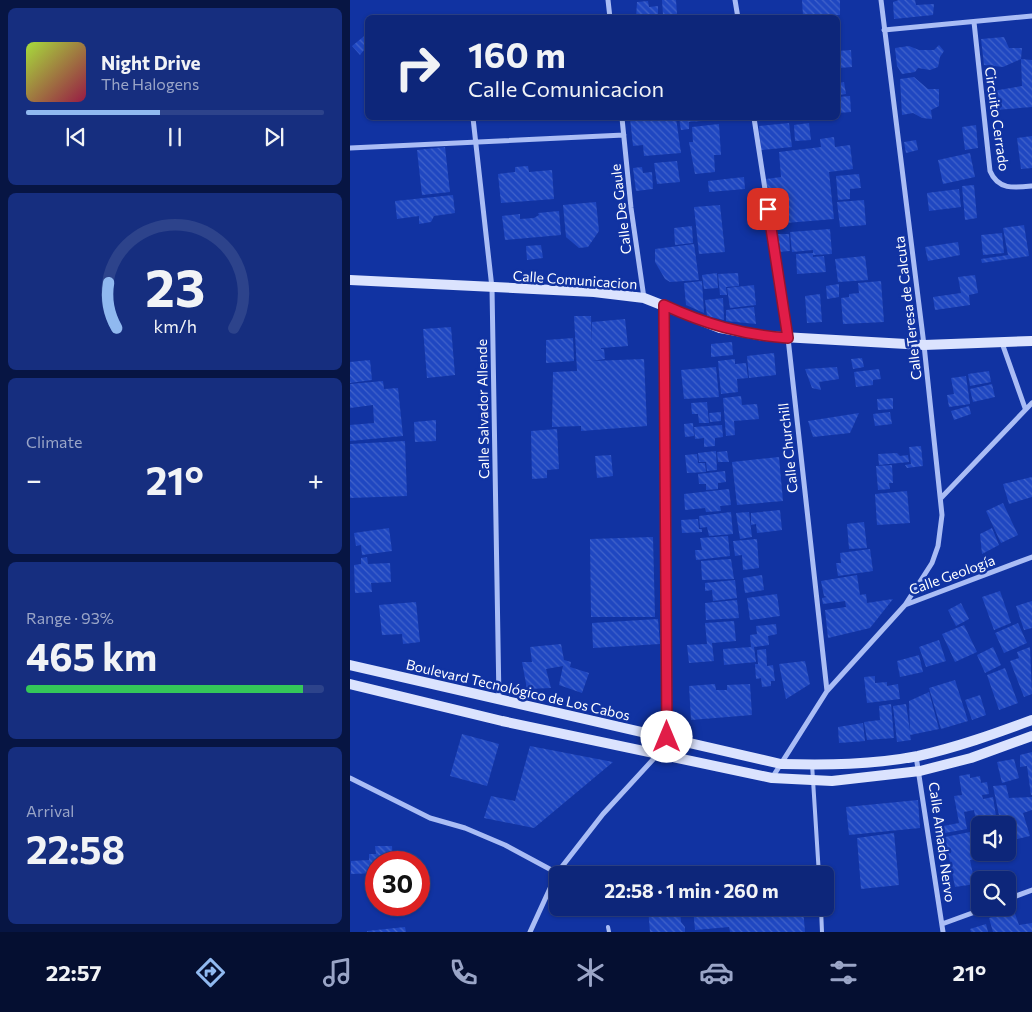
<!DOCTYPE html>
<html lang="en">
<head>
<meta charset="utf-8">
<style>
  body { margin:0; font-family:Commissioner,sans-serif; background:#162e7f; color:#f1f3f6; height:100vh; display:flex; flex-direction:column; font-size:19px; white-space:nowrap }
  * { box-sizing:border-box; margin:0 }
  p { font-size:16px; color:#9aa5c7 }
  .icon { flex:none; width:28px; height:28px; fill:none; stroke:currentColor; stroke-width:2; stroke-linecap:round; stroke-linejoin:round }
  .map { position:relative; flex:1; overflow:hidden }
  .details { display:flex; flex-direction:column; gap:8px; padding:8px; background:#071543; width:350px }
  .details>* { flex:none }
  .top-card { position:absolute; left:15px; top:15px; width:475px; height:105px; border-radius:8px; box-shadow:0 1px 4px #0004,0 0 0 1px #2d438b; background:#0d267a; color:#f1f3f6; overflow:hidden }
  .fabs { position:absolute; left:621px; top:816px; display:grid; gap:10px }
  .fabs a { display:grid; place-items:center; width:45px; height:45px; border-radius:8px; background:#0d267a; box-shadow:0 1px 4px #0004,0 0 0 1px #2d438b; font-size:25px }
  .speed { position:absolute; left:15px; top:851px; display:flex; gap:10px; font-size:25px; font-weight:700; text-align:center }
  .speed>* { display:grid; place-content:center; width:65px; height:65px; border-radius:50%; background:#0d267a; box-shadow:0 1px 4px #0004,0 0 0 1px #2d438b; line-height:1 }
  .speed .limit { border:8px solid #d22; background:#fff; color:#111 }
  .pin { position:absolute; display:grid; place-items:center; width:42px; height:42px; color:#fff; margin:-21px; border-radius:10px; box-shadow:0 2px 8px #0006 }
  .me { position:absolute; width:55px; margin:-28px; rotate:0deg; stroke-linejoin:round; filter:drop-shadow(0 0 4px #0008) }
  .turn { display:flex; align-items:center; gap:18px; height:105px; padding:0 20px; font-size:22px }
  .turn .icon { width:65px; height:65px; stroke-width:2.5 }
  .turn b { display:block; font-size:35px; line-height:42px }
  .big { font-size:38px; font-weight:700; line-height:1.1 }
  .details .tile { flex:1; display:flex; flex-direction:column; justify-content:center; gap:8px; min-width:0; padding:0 18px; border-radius:8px; background:#162e7f }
  .details .dial { align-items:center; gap:0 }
  .dial svg { height:130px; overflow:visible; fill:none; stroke:#2d438b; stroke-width:7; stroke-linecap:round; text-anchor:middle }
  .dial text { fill:#f1f3f6; stroke:none }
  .song { display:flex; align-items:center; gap:15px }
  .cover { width:60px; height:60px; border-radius:8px; background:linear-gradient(135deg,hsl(80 70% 55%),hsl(340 70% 35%)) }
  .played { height:5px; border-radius:2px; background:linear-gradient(90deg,#90b9f0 45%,#2d438b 45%) }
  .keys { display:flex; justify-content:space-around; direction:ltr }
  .heat { display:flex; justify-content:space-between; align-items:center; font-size:28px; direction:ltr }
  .charge { height:8px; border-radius:4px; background:linear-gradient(90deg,#34c759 93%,#2d438b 0) }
  .trip { position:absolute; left:199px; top:866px; width:285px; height:50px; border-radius:8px; background:#0d267a; box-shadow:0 1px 4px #0004,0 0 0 1px #2d438b; font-weight:700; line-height:50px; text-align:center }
  .tabs { display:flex; height:80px; justify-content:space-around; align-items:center; background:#050f31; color:#9aa5c7 }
  .tabs .icon { width:35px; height:35px }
  .tabs .current { color:#90b9f0 }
  .tabs b { font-size:22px; color:#f1f3f6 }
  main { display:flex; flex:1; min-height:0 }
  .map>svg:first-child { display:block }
</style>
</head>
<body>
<main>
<section class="details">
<div class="tile">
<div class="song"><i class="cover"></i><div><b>Night Drive</b><p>The Halogens</p></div></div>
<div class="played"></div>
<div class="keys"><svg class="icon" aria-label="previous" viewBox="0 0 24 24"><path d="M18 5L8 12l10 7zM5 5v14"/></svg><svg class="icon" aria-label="pause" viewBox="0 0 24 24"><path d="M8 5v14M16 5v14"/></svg><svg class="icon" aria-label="next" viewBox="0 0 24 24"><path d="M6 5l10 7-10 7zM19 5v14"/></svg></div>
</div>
<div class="tile dial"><svg viewBox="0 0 100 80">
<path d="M14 69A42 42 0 1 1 86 69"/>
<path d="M14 69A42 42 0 0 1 9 41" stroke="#90b9f0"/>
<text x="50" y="56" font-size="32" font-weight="700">23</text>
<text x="50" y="72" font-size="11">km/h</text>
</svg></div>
<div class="tile"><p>Climate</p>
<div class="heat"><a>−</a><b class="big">21°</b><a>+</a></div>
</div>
<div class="tile"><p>Range · 93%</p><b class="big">465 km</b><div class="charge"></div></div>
<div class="tile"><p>Arrival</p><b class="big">22:58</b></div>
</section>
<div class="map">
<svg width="682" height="932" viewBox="0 0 682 932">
  <defs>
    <pattern id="building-back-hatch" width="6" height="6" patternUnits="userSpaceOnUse" patternTransform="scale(1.25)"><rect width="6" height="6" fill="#1f47c1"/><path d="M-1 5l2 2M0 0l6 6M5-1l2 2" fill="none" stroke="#4163ca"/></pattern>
  </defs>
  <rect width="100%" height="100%" fill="#1133a2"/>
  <path fill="url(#building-back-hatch)" d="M 312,0 L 326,0 L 327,14 L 313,15 Z
    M 452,0 L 490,0 L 490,15 L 453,16 Z
    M 549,0 L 565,0 L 566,5 L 584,4 L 583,15 L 544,19 L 543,2 Z
    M 298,1 L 299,7 L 308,6 L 308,18 L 286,18 L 287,2 Z
    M 18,33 L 18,52 L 14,50 L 10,55 L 2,46 Z
    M 654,37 L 659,48 L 672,48 L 671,59 L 653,67 L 634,65 L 631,39 Z
    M 589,45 L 594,51 L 590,57 L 588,67 L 580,70 L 568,68 L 565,72 L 552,74 L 547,66 L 545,48 L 559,46 L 569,50 L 584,50 Z
    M 501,50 L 502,67 L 488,68 L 488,51 Z
    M 671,59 L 682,60 L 682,107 L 646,110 L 639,109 L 637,92 L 672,86 Z
    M 564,77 L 578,89 L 589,89 L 589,106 L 581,110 L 582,119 L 572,118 L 563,113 L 552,115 L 550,79 Z
    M 494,82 L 496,94 L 488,95 L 488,83 Z
    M 500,96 L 501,112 L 488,113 L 488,97 Z
    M 280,118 L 326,118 L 331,153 L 294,156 L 293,145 L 283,146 Z
    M 329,118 L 352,118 L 352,121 L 339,122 L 339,129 L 331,130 Z
    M 439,123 L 442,147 L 411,150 L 409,126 Z
    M 459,123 L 461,140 L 445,141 L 444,125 Z
    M 369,124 L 371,155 L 364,155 L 365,172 L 345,174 L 339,142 L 343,142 L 342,127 Z
    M 626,125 L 628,148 L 615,150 L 612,127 Z
    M 682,136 L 682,168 L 671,169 L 667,138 Z
    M 484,137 L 485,147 L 500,145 L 503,169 L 479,172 L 484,219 L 436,223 L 433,201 L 419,203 L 416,179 L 431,177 L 429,152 L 471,147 L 470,139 Z
    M 566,140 L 568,150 L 556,153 L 554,142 Z
    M 95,147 L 100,192 L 72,195 L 67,150 Z
    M 620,153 L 625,177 L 593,184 L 588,160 Z
    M 327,161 L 330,182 L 307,184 L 304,163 Z
    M 178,166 L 179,172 L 202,170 L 204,199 L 151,203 L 148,174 L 165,172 L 165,167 Z
    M 292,167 L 293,173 L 302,172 L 303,189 L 286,191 L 283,168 Z
    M 509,174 L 511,188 L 500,189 L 500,199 L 488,200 L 486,176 Z
    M 394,177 L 395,189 L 359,192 L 358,181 Z
    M 624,185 L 627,218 L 615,220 L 612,186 Z
    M 609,189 L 611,207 L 579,211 L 577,193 Z
    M 103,195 L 105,213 L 84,216 L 81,222 L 69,224 L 69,216 L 47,219 L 45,201 Z
    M 514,200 L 516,225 L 490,227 L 487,202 Z
    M 246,202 L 249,231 L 238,247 L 229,248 L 216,237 L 213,205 Z
    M 370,205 L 375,252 L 349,254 L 344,207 Z
    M 209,211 L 211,235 L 155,240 L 152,216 L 170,214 L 170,219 L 184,218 L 189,215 L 188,213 Z
    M 674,225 L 679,256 L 632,263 L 631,259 L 658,255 L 653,228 Z
    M 342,226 L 343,243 L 325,245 L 324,228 Z
    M 480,229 L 482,254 L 463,255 L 463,257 L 474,256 L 476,272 L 447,274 L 446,254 L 463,253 L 463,250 L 442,252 L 440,232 Z
    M 652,233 L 654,253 L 633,255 L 631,235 Z
    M 426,234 L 439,234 L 440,251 L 427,252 Z
    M 608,242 L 610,255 L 578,261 L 575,247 Z
    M 344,244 L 349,280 L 320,282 L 315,279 L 305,262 L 305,249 Z
    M 191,245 L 193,258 L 177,260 L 176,246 Z
    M 515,256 L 518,280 L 488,282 L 485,259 Z
    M 367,273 L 368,288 L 354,289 L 352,275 Z
    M 388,273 L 389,286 L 376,287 L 377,295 L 370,295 L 368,274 Z
    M 625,275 L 628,293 L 619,295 L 620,305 L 585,310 L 583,297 L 611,293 L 608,277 Z
    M 352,281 L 354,313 L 336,305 L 334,283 Z
    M 531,281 L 534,322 L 493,324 L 491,298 L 499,297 L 499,294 L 509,293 L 508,283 Z
    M 489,284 L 489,297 L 477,299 L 476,286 Z
    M 404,285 L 406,305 L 380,308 L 377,288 Z
    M 470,294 L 472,322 L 457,323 L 455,296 Z
    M 373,298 L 374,320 L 357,316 L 355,300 Z
    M 404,307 L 406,324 L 376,321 L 376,310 Z
    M 224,316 L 241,316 L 242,344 L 242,322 L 275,319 L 278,346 L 251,348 L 250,343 L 251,349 L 254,349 L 255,359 L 242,361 L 294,359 L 297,426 L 231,431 L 231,426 L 202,427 L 203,372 L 227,371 Z
    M 101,327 L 105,375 L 77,378 L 73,329 Z
    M 223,338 L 224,361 L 196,363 L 196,340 Z
    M 382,342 L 383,355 L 361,357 L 361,344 Z
    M 424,353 L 426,375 L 399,378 L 397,356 Z
    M 512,358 L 514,367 L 503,369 L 501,359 Z
    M 385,359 L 385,364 L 396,363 L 398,378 L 387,379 L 388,392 L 371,394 L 368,361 Z
    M 20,360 L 22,380 L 0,383 L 0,362 Z
    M 366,367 L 369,397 L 334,399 L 331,370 Z
    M 487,367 L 489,379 L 469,382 L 471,390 L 462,388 L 455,369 Z
    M 529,369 L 531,379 L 523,380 L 523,385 L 506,387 L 504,372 Z
    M 639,371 L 641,382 L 620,386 L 618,374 Z
    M 616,376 L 620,404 L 599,407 L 597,395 L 604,394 L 601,378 Z
    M 33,381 L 34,389 L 48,388 L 53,436 L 0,441 L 0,425 L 24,423 L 23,405 L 0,408 L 0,384 Z
    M 642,384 L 645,397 L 623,402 L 620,389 Z
    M 391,396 L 392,405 L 407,404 L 409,419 L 384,421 L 385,435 L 376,436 L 373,398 Z
    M 543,398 L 543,409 L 528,410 L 527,399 Z
    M 357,402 L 359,423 L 349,423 L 348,414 L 342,414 L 341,403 Z
    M 619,406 L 621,414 L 604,420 L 601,411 Z
    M 371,412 L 371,421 L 360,422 L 359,413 Z
    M 540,412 L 542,424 L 525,426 L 523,414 Z
    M 509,413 L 500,433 L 463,437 L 458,421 Z
    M 86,420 L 86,441 L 65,442 L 64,422 Z
    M 343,423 L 344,436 L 335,437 L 334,424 Z
    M 372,425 L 373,437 L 365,438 L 365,446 L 354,447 L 354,438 L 345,439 L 344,427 Z
    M 207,429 L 209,469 L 197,470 L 197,478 L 182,479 L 181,431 Z
    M 55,441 L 57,496 L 0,498 L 0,444 Z
    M 571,446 L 573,466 L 557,468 L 555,465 L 561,464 L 559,447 Z
    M 366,451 L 367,470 L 357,471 L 356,462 L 349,462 L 348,453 Z
    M 377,451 L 379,462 L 368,462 L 367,452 Z
    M 547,453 L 550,456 L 558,455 L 559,462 L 529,465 L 528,454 Z
    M 347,454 L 348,463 L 355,463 L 356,472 L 337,473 L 335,455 Z
    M 261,455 L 263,476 L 247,478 L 245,456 Z
    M 429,457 L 433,501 L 387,505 L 382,462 Z
    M 542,465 L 543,483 L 539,483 L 540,489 L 528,490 L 526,466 Z
    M 375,471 L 376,482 L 368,483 L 368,489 L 356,490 L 356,484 L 349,484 L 348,474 Z
    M 682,477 L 682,497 L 659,504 L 653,484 Z
    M 379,489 L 381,505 L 370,506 L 371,511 L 356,512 L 355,508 L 335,510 L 334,494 Z
    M 557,491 L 560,523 L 527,525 L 525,494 Z
    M 653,503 L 668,535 L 651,543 L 636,511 Z
    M 430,510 L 432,530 L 407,533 L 406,524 L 401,525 L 401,513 Z
    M 381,512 L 383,534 L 359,536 L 357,527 L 350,528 L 349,516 Z
    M 399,512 L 402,537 L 390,539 L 386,513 Z
    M 348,519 L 349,529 L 352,529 L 352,532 L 332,533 L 331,520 Z
    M 514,522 L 517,548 L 499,549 L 497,524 Z
    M 39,528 L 42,551 L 12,555 L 11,545 L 6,546 L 4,533 Z
    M 642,528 L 649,545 L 632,554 L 630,534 Z
    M 378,536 L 380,556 L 346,560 L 345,550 L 352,550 L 350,538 Z
    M 303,537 L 305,617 L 241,617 L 240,539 Z
    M 407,539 L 409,568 L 393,570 L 392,555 L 385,556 L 383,541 Z
    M 520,549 L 523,571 L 488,576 L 486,563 L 491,563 L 490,553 Z
    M 17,557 L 18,564 L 40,563 L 41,582 L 21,583 L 22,592 L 5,593 L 4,565 L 11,564 L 11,558 Z
    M 381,559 L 384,579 L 352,580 L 351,561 Z
    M 412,575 L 414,590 L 395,593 L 393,578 Z
    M 507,575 L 510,595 L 516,594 L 517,603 L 543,599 L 520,628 L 478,638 L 475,610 L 496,607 L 495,601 L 473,604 L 472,598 L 477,597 L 474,596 L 471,581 Z
    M 385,580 L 387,598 L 363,601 L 362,590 L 355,591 L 355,583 Z
    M 650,591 L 661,623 L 644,630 L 632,597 Z
    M 427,594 L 430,616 L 400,620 L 397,598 Z
    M 387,600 L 389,618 L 356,620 L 355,603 Z
    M 682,601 L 682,628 L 674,630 L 666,606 Z
    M 66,602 L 70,642 L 53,644 L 52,634 L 32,635 L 29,605 Z
    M 611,603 L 619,619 L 606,626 L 598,610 Z
    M 308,619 L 310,644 L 243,648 L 242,623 Z
    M 384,621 L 386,641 L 362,643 L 364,661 L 339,663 L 337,645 L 357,644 L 355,623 Z
    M 668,623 L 677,643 L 654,653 L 645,633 Z
    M 426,624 L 427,634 L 418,636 L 419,645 L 404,647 L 406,662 L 374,665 L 373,649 L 401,647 L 400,635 L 407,634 L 406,626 Z
    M 614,625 L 627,652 L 605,662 L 592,634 Z
    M 589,640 L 596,661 L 576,667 L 569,647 Z
    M 211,644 L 214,660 L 221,662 L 220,667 L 239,673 L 232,693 L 209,685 L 213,666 L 196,669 L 201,688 L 177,689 L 172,662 L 182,662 L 180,647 Z
    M 643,647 L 651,665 L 635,673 L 627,655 Z
    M 680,647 L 682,694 L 674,697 L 660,661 L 669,658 L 667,652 Z
    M 416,649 L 417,666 L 423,665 L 425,681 L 421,681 L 421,686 L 412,687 L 411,678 L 406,679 L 405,664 L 408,664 L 407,650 Z
    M 569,655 L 573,672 L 550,677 L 547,661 Z
    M 455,661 L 460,684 L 436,699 L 429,664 Z
    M 655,668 L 668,703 L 649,710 L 637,675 Z
    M 525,676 L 525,683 L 537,682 L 537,686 L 548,684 L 550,699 L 517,703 L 514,677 Z
    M 605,680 L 618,721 L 591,729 L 579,688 Z
    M 365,684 L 366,690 L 377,690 L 377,685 L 400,684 L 402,715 L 341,720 L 339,686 Z
    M 579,692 L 589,729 L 560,735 L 561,740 L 547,742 L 543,706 L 556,704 L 560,731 L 559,701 Z
    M 630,695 L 636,715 L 622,720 L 615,700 Z
    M 541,704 L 544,738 L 517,740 L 514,722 L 530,720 L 529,706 Z
    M 513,723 L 515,741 L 489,743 L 488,727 Z
    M 112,734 L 149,744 L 137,786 L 100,776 Z
    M 180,746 L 263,762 L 184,828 L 134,818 L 141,796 L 165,801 Z
    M 682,752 L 682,795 L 681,795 L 677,766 L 670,767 L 670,755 Z
    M 664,759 L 669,778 L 652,783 L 647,762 Z
    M 620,774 L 620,778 L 630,776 L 631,783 L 637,782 L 639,794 L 632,795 L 633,799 L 643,797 L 647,823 L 627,827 L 624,810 L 614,812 L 617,829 L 595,833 L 593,826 L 609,823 L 604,796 L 612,795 L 609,776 Z
    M 656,785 L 659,798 L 682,797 L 682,810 L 673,813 L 680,836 L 658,841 L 658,825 L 651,825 L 643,786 Z
    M 568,800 L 570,828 L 499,835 L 496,807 Z
    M 630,830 L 630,852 L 647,852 L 647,855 L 620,860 L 625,884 L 605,887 L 595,837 Z
    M 544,833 L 549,885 L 511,889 L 507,838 Z
    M 25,846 L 42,846 L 43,862 L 26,862 L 26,873 L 1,874 L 1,861 L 19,860 L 19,854 L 26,854 Z
    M 298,908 L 330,908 L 331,922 L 335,927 L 335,932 L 300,932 Z
    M 343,908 L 453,908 L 455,932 L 380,932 L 379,927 L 345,930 Z
    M 664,911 L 669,925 L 682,923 L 682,932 L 643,932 L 639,918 Z
    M 636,924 L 638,932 L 621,932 L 620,929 Z
    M 55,927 L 56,932 L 17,932 L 17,931 Z"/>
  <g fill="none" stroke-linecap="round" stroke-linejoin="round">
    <path stroke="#aabdf5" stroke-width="4" d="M 462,764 L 469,875
      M 471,908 L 472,932
      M 258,927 L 259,932"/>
    <path stroke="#aabdf5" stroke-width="5" d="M 258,0 L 260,18
      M 385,0 L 388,18
      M 531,0 L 574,345 L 592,515 L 588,546 L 582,563 L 555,605
      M 624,22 L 640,171 C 648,190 664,188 682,186
      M 534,30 L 682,16
      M 123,118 L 142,288 L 149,700
      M 272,118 L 281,208 L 294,298
      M 404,118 L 438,338 L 477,691 L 422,778
      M 0,148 L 274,135
      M 652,343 L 675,408
      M 591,498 L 682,403
      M 477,691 L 555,605 L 682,557
      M 566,756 L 593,932
      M 0,778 L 80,818 L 115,828 L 155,845 L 207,873
      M 658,899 L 682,890
      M 592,924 L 636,908
      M 180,932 L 207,873 L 253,814 L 309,753 L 317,737 L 314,305"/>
    <path stroke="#dbe3fe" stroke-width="10" d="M 0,280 L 244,292 L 294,298 L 370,328 L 415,336 L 574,345 L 682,341
      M 0,665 L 431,764 C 476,765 523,765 568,756 C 608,747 644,734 682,720
      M 0,684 L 152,721 L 422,778 L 482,781 L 570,771 L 621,758 L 682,736"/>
  </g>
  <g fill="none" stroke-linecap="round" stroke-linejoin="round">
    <defs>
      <path id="route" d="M 317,737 L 314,305 C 355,324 393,335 438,338 L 418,209"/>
    </defs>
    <use href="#route" stroke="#92132f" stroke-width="12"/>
    <use href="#route" stroke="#e11d48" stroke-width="9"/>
  </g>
  <g text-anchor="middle" stroke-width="5" stroke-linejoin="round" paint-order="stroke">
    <g font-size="14" fill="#fff" stroke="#1133a2">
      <text transform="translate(647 119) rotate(82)" y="5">Circuito Cerrado</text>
      <text transform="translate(271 209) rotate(-97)" y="5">Calle De Gaule</text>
      <text transform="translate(225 280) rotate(4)" y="5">Calle Comunicacion</text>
      <text transform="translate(558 308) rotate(-97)" y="5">Calle Teresa de Calcuta</text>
      <text transform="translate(133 409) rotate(-91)" y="5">Calle Salvador Allende</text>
      <text transform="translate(438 448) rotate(-96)" y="5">Calle Churchill</text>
      <text transform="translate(602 575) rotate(-20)" y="5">Calle Geología</text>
      <text transform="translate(168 690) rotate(13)" y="5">Boulevard Tecnológico de Los Cabos</text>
      <text transform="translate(592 842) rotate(82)" y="5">Calle Amado Nervo</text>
    </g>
  </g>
</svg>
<div class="fabs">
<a><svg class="icon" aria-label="sound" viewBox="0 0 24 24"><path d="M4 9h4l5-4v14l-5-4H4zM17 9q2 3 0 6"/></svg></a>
<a><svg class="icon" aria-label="search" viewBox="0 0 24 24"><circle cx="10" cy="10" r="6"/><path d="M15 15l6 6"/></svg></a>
</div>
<div class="speed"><div class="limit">30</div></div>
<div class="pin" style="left:418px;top:209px;background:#d93025"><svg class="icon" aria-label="arrive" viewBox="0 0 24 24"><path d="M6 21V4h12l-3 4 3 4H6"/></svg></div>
<svg class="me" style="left:317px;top:737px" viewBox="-20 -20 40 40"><circle r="19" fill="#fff"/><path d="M0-13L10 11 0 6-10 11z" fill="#e11d48"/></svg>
<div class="trip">22:58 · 1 min · 260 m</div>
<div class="top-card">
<div class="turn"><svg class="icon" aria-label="right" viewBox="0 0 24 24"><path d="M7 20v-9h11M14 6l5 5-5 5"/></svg><div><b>160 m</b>Calle Comunicacion</div></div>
</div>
</div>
</main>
<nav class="tabs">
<b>22:57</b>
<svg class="icon current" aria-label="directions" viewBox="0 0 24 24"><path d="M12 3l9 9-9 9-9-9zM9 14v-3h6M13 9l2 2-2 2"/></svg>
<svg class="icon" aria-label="music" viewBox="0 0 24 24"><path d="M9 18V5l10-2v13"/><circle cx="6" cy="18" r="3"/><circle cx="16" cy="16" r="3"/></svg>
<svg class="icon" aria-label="phone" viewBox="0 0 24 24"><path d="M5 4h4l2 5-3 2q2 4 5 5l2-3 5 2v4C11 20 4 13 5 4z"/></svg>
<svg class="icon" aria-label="climate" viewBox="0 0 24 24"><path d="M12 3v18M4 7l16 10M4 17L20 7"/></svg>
<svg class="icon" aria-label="car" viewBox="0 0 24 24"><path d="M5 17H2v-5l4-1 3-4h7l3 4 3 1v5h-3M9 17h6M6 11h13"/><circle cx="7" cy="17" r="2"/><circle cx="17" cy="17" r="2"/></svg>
<svg class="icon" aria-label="filters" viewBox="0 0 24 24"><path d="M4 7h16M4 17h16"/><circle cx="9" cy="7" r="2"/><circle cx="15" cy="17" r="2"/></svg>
<b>21°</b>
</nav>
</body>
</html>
